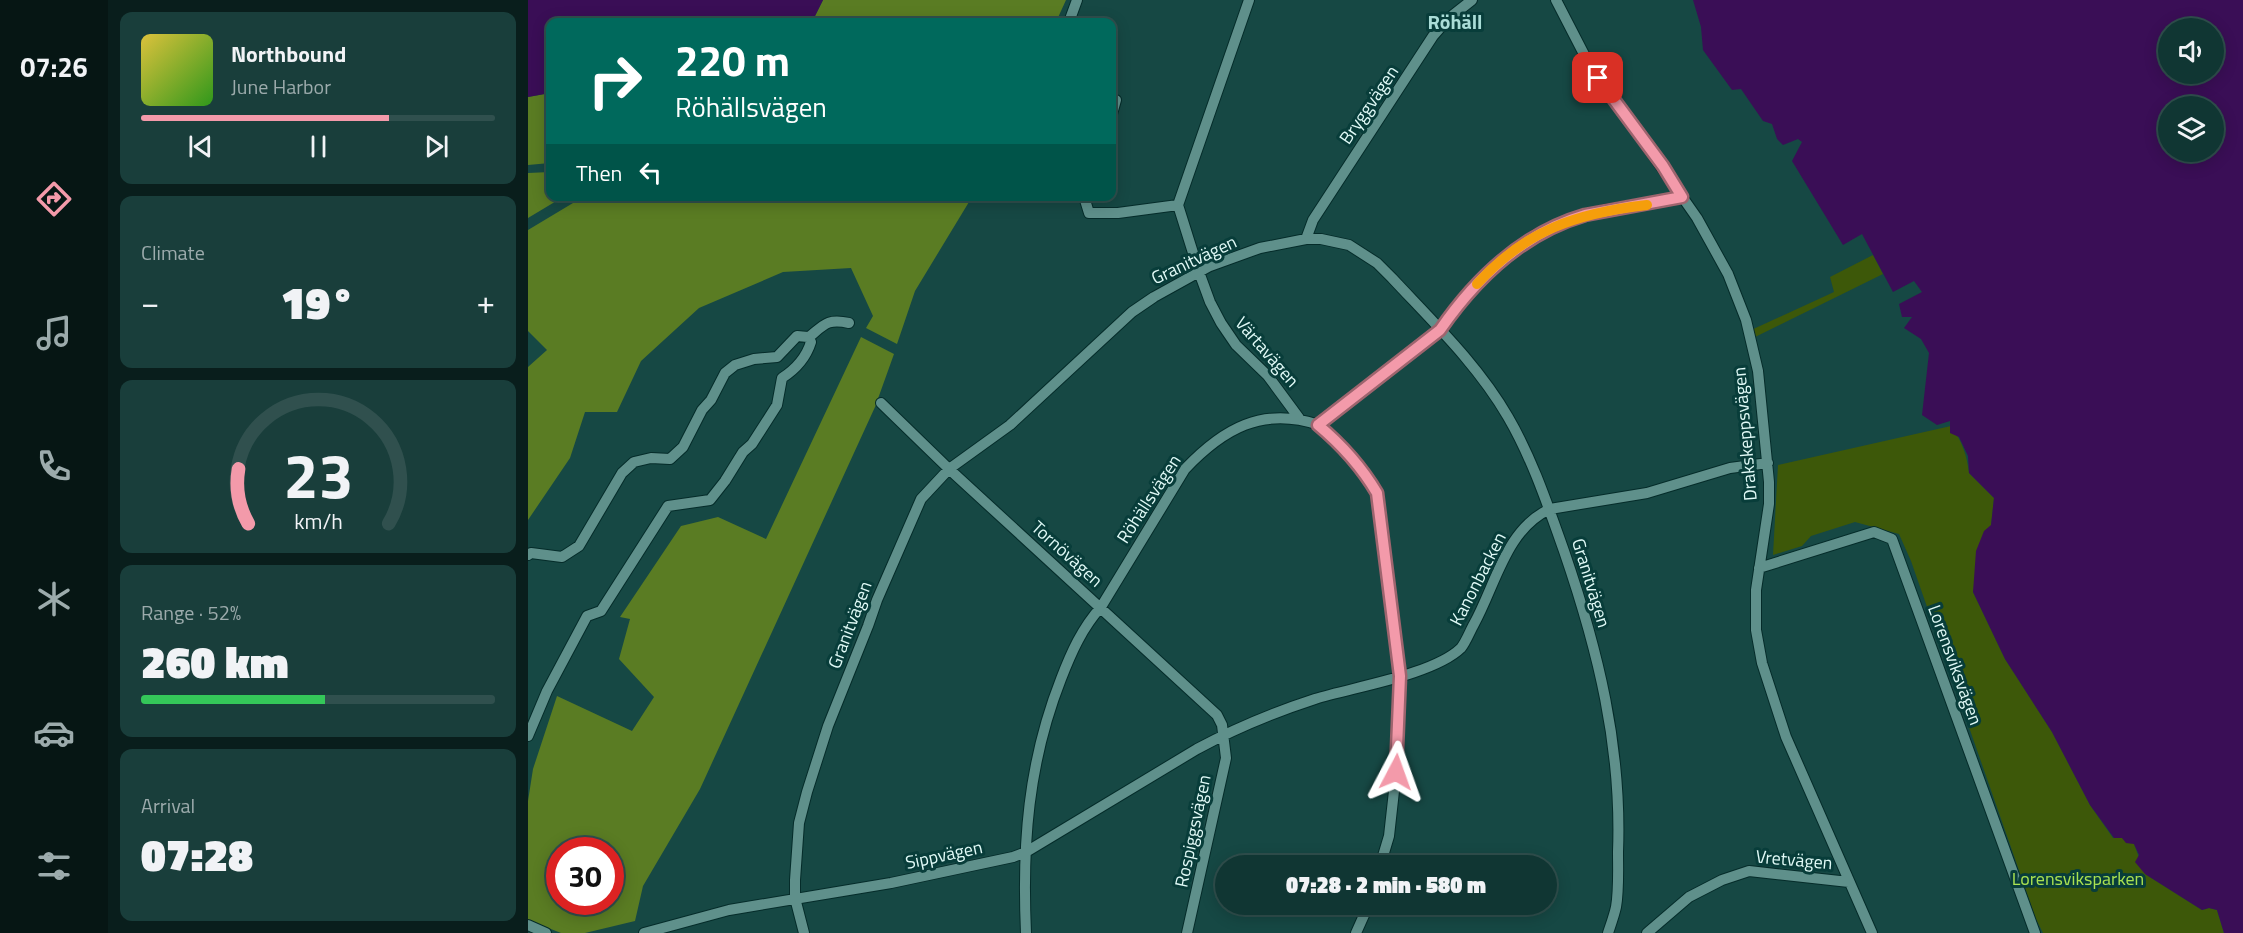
<!DOCTYPE html>
<html lang="en">
<head>
<meta charset="utf-8">
<style>
  body { margin:0; font-family:"Titillium Web",sans-serif; background:#193e3b; color:#f1f3f6; height:100vh; display:flex; flex-direction:column; font-size:22px; white-space:nowrap }
  * { box-sizing:border-box; margin:0 }
  p { font-size:20px; color:#9cabac }
  .icon { flex:none; width:33px; height:33px; fill:none; stroke:currentColor; stroke-width:2; stroke-linecap:round; stroke-linejoin:round }
  .map { position:relative; flex:1; overflow:hidden }
  .drawer { display:flex; flex-direction:column; gap:12px; padding:12px; background:#091e1c; width:420px }
  .drawer>* { flex:none }
  .banner { position:absolute; left:18px; top:18px; width:570px; height:183px; border-radius:12px; box-shadow:0 3px 15px #0003,0 0 0 2px #30504e; background:#00695c; color:#fff; overflow:hidden }
  .controls { position:absolute; left:1630px; top:18px; display:grid; gap:12px }
  .controls a { display:grid; place-items:center; width:66px; height:66px; border-radius:50%; background:#103633; box-shadow:0 3px 15px #0003,0 0 0 2px #30504e; font-size:30px }
  .speed { position:absolute; left:18px; top:837px; display:flex; gap:12px; font-size:30px; font-weight:700; text-align:center }
  .speed>* { display:grid; place-content:center; width:78px; height:78px; border-radius:50%; background:#103633; box-shadow:0 3px 15px #0003,0 0 0 2px #30504e; line-height:1 }
  .speed .limit { border:9px solid #d22; background:#fff; color:#111 }
  .pin { position:absolute; display:grid; place-items:center; width:51px; height:51px; color:#fff; margin:-26px; border-radius:12px; box-shadow:0 3px 9px #0006 }
  .me { position:absolute; width:66px; margin:-33px; rotate:4deg; stroke-linejoin:round; filter:drop-shadow(0 0 4px #0008) }
  .turn { display:flex; align-items:center; gap:21px; height:126px; padding:0 30px; font-size:27px }
  .turn .icon { width:78px; height:78px; stroke-width:2.5 }
  .turn b { display:block; font-size:42px; line-height:51px }
  .then { display:flex; align-items:center; height:57px; padding:0 30px; background:#0003; gap:12px; font-size:22px }
  .big { font-size:45px; font-weight:800; line-height:1.1 }
  .drawer .widget { flex:1; display:flex; flex-direction:column; justify-content:center; gap:9px; min-width:0; padding:0 21px; border-radius:12px; background:#193e3b }
  .drawer .dial { align-items:center; gap:0 }
  .dial svg { height:156px; overflow:visible; fill:none; stroke:#30504e; stroke-width:7; stroke-linecap:round; text-anchor:middle }
  .dial text { fill:#f1f3f6; stroke:none }
  .song { display:flex; align-items:center; gap:18px }
  .cover { width:72px; height:72px; border-radius:9px; background:linear-gradient(135deg,hsl(50 70% 55%),hsl(110 70% 35%)) }
  .played { height:6px; border-radius:3px; background:linear-gradient(90deg,#f39aaa 70%,#30504e 70%) }
  .keys { display:flex; justify-content:space-around; direction:ltr }
  .heat { display:flex; justify-content:space-between; align-items:center; font-size:33px; direction:ltr }
  .charge { height:9px; border-radius:4px; background:linear-gradient(90deg,#34c759 52%,#30504e 0) }
  .trip { position:absolute; left:687px; top:855px; width:342px; height:60px; border-radius:30px; background:#103633; box-shadow:0 3px 15px #0003,0 0 0 2px #30504e; font-weight:800; line-height:60px; text-align:center }
  main { display:flex; flex:1; min-height:0 }
  .dock { display:flex; flex-direction:column; width:108px; justify-content:space-around; align-items:center; background:#061614; color:#9cabac }
  .dock .icon { width:42px; height:42px }
  .dock .selected { color:#f39aaa }
  .dock b { font-size:27px; color:#f1f3f6 }
  .map>svg:first-child { display:block }
</style>
</head>
<body>
<main>
<nav class="dock">
<b>07:26</b>
<svg class="icon selected" aria-label="directions" viewBox="0 0 24 24"><path d="M12 3l9 9-9 9-9-9zM9 14v-3h6M13 9l2 2-2 2"/></svg>
<svg class="icon" aria-label="music" viewBox="0 0 24 24"><path d="M9 18V5l10-2v13"/><circle cx="6" cy="18" r="3"/><circle cx="16" cy="16" r="3"/></svg>
<svg class="icon" aria-label="phone" viewBox="0 0 24 24"><path d="M5 4h4l2 5-3 2q2 4 5 5l2-3 5 2v4C11 20 4 13 5 4z"/></svg>
<svg class="icon" aria-label="climate" viewBox="0 0 24 24"><path d="M12 3v18M4 7l16 10M4 17L20 7"/></svg>
<svg class="icon" aria-label="car" viewBox="0 0 24 24"><path d="M5 17H2v-5l4-1 3-4h7l3 4 3 1v5h-3M9 17h6M6 11h13"/><circle cx="7" cy="17" r="2"/><circle cx="17" cy="17" r="2"/></svg>
<svg class="icon" aria-label="filters" viewBox="0 0 24 24"><path d="M4 7h16M4 17h16"/><circle cx="9" cy="7" r="2"/><circle cx="15" cy="17" r="2"/></svg>
</nav>
<section class="drawer">
<div class="widget">
<div class="song"><i class="cover"></i><div><b>Northbound</b><p>June Harbor</p></div></div>
<div class="played"></div>
<div class="keys"><svg class="icon" aria-label="previous" viewBox="0 0 24 24"><path d="M18 5L8 12l10 7zM5 5v14"/></svg><svg class="icon" aria-label="pause" viewBox="0 0 24 24"><path d="M8 5v14M16 5v14"/></svg><svg class="icon" aria-label="next" viewBox="0 0 24 24"><path d="M6 5l10 7-10 7zM19 5v14"/></svg></div>
</div>
<div class="widget"><p>Climate</p>
<div class="heat"><a>−</a><b class="big">19°</b><a>+</a></div>
</div>
<div class="widget dial"><svg viewBox="0 0 100 80">
<path d="M14 69A42 42 0 1 1 86 69"/>
<path d="M14 69A42 42 0 0 1 9 41" stroke="#f39aaa"/>
<text x="50" y="56" font-size="32" font-weight="700">23</text>
<text x="50" y="72" font-size="11">km/h</text>
</svg></div>
<div class="widget"><p>Range · 52%</p><b class="big">260 km</b><div class="charge"></div></div>
<div class="widget"><p>Arrival</p><b class="big">07:28</b></div>
</section>
<div class="map">
<svg width="1715" height="933" viewBox="0 0 1715 933">
  <rect width="100%" height="100%" fill="#164844"/>
  <path fill="#3d5809" d="M 1345,255 L 1355,274 L 1223,339 L 1221,331 L 1306,292 L 1302,277 Z
    M 1423,426 C 1434,441 1439,455 1441,473 L 1466,498 L 1463,526 L 1445,592 L 1477,659 L 1524,732 L 1562,805 L 1585,838 L 1594,838 L 1606,844 L 1617,874 L 1674,910 L 1681,908 L 1689,910 L 1696,933 L 1515,933 L 1508,919 L 1383,561 L 1371,534 L 1327,522 L 1283,536 L 1274,546 L 1245,555 L 1250,465 Z"/>
  <path fill="#5a7c23" fill-rule="evenodd" d="M 295,0 L 538,0 L 528,22 L 284,22 Z
    M 22,93 L 22,163 L 0,165 L 0,97 Z
    M 22,172 L 22,196 L 35,197 L 0,218 L 0,173 Z
    M 55,197 L 55,196 L 444,197 L 387,291 L 369,344 L 338,328 L 345,316 L 323,268 L 255,272 L 171,308 L 113,361 L 89,412 L 57,412 L 42,458 L 0,520 L 0,367 L 19,350 L 0,331 L 0,230 Z
    M 333,337 L 366,354 L 347,407 L 172,789 L 115,886 L 107,921 L 57,933 L 33,933 L 0,920 L 0,801 L 5,769 L 29,696 L 104,731 L 126,697 L 91,659 L 102,619 L 92,617 L 153,526 L 190,517 L 238,539 ZM 32,850 L 82,850 L 82,902 L 32,902 Z"/>
  <path fill="#3a0e56" fill-rule="evenodd" d="M 0,0 L 295,0 L 284,22 L 22,22 L 22,93 L 0,97 Z
    M 1165,0 L 1715,0 L 1715,933 L 1696,933 L 1689,910 L 1681,908 L 1674,910 L 1617,874 L 1607,862 L 1611,855 L 1606,844 L 1598,843 L 1594,838 L 1586,838 L 1562,805 L 1524,732 L 1477,659 L 1445,592 L 1448,551 L 1456,531 L 1463,525 L 1466,498 L 1441,473 L 1440,456 L 1431,437 L 1422,433 L 1422,421 L 1409,425 L 1394,415 L 1401,353 L 1393,339 L 1376,328 L 1384,317 L 1374,317 L 1371,304 L 1394,292 L 1386,281 L 1365,292 L 1334,234 L 1315,245 L 1264,161 L 1274,142 L 1270,139 L 1255,145 L 1249,139 L 1244,124 L 1235,121 L 1213,89 L 1204,90 L 1175,50 L 1173,27 ZM 1641,28 L 1686,28 L 1686,74 L 1641,74 ZM 1641,106 L 1686,106 L 1686,152 L 1641,152 Z"/>
  <g fill="none" stroke-linecap="round" stroke-linejoin="round">
    <defs>
      <path id="minor" d="M 721,0 L 650,205 L 671,272 L 682,302 L 693,323 L 708,345 L 740,376 L 771,418
        M 1028,0 L 1060,62 L 1169,218 L 1200,274 L 1218,320 L 1230,371 L 1241,482 L 1241,504 L 1228,590 L 1228,630 L 1234,663 L 1258,737 L 1344,933
        M 541,22 L 549,0
        M 584,114 L 588,100
        M 558,196 L 557,200 L 561,213 L 590,213 L 650,205
        M 778,239 L 785,220 L 905,36 L 920,19 L 944,0
        M 280,338 C 296,325 299,318 321,323
        M 353,403 L 421,469 L 689,715 L 694,725 L 698,758 L 659,933
        M 791,425 C 814,445 833,466 849,493 L 872,676 L 870,755 L 861,836 L 852,866
        M 0,555 L 3,553 L 34,557 L 51,546 L 94,473 L 106,462 L 123,458 L 142,459 L 155,447 L 174,410 L 183,400 L 197,373 L 207,365 L 226,359 L 249,357 L 269,336 L 280,337 L 283,342 C 278,358 268,369 254,378 L 249,405 L 224,444 L 215,452 L 197,481 L 182,500 L 140,506 L 73,611 L 59,616 L 19,691 L 0,736
        M 1231,568 L 1346,532 L 1364,539 L 1507,933
        M 0,925 L 18,933
        M 116,933 L 201,910 L 363,883 L 485,857 L 498,852 L 669,749 C 706,729 747,712 787,699 C 825,687 905,675 933,648 C 938,642 942,631 946,624 C 968,584 978,529 1022,509 L 1119,493 L 1202,468 L 1240,463
        M 276,933 L 267,898 L 267,880 L 271,823 L 279,792 L 300,726 L 340,626 L 349,600 L 393,499 L 421,469 L 482,425 L 604,312 L 626,297 L 682,266 L 732,248 L 778,239 L 793,239 L 821,245 L 849,263 L 864,278 C 905,322 950,365 980,417 C 1004,458 1020,506 1036,551 C 1070,650 1094,747 1090,852 C 1090,870 1091,890 1088,907 C 1086,916 1083,924 1080,933
        M 498,933 C 494,844 500,763 533,679 C 543,653 554,628 573,607 L 657,469 C 695,429 734,406 791,425 L 912,330 L 939,295 L 967,266 L 1007,235 L 1041,220 L 1076,210 L 1154,197
        M 828,933 L 841,904
        M 1119,933 L 1161,897 L 1194,880 L 1221,871 L 1321,882"/>
    </defs>
    <use href="#minor" stroke="#052c2a" stroke-width="12"/>
    <use href="#minor" stroke="#5f908b" stroke-width="10"/>
  </g>
  <g fill="none" stroke-linecap="round" stroke-linejoin="round">
    <defs>
      <path id="route" d="M 868,772 L 872,676 L 849,493 C 833,466 814,445 790,425 L 912,330 C 948,278 995,233 1057,215 L 1154,197 L 1135,166 L 1070,78"/>
    </defs>
    <use href="#route" stroke="#9e646e" stroke-width="15"/>
    <use href="#route" stroke="#f39aaa" stroke-width="10"/>
    <path stroke="#f59e0b" stroke-width="10" d="M 949,284 C 998,230 1049,213 1119,205"/>
  </g>
  <g text-anchor="middle" stroke-width="6" stroke-linejoin="round" paint-order="stroke">
    <g font-size="18" fill="#e1faf7" stroke="#083d3a">
      <text transform="translate(841 105) rotate(-56)" y="6">Bryggvägen</text>
      <text transform="translate(666 260) rotate(-25)" y="6">Granitvägen</text>
      <text transform="translate(739 352) rotate(49)" y="6">Värtavägen</text>
      <text transform="translate(1217 434) rotate(-95)" y="6">Drakskeppsvägen</text>
      <text transform="translate(621 499) rotate(-57)" y="6">Röhällsvägen</text>
      <text transform="translate(539 554) rotate(42)" y="6">Tornövägen</text>
      <text transform="translate(950 579) rotate(-63)" y="6">Kanonbacken</text>
      <text transform="translate(1063 583) rotate(73)" y="6">Granitvägen</text>
      <text transform="translate(322 625) rotate(-69)" y="6">Granitvägen</text>
      <text transform="translate(1427 665) rotate(70)" y="6">Lorensviksvägen</text>
      <text transform="translate(665 831) rotate(-78)" y="6">Rospiggsvägen</text>
      <text transform="translate(416 855) rotate(-12)" y="6">Sippvägen</text>
      <text transform="translate(1266 860) rotate(5)" y="6">Vretvägen</text>
    </g>
    <g font-size="18" fill="#aae251" stroke="#083d3a">
      <text x="1550" y="885">Lorensviksparken</text>
    </g>
    <g font-size="20" font-weight="bold" fill="#aaddd7" stroke="#083d3a">
      <text x="927" y="29">Röhäll</text>
    </g>
  </g>
</svg>
<div class="controls">
<a><svg class="icon" aria-label="sound" viewBox="0 0 24 24"><path d="M4 9h4l5-4v14l-5-4H4zM17 9q2 3 0 6"/></svg></a>
<a><svg class="icon" aria-label="layers" viewBox="0 0 24 24"><path d="M12 4l9 5-9 5-9-5zM3 14l9 5 9-5"/></svg></a>
</div>
<div class="speed"><div class="limit">30</div></div>
<div class="pin" style="left:1070px;top:78px;background:#d93025"><svg class="icon" aria-label="arrive" viewBox="0 0 24 24"><path d="M6 21V4h12l-3 4 3 4H6"/></svg></div>
<svg class="me" style="left:868px;top:772px" viewBox="-20 -20 40 40"><path d="M0-17L14 15 0 8-14 15z" fill="#f39aaa" stroke="#fff" stroke-width="4"/></svg>
<div class="trip">07:28 · 2 min · 580 m</div>
<div class="banner">
<div class="turn"><svg class="icon" aria-label="right" viewBox="0 0 24 24"><path d="M7 20v-9h11M14 6l5 5-5 5"/></svg><div><b>220 m</b>Röhällsvägen</div></div>
<div class="then">Then<svg class="icon" aria-label="left" viewBox="0 0 24 24"><path d="M17 20v-9H6M10 6l-5 5 5 5"/></svg></div>
</div>
</div>
</main>
</body>
</html>
